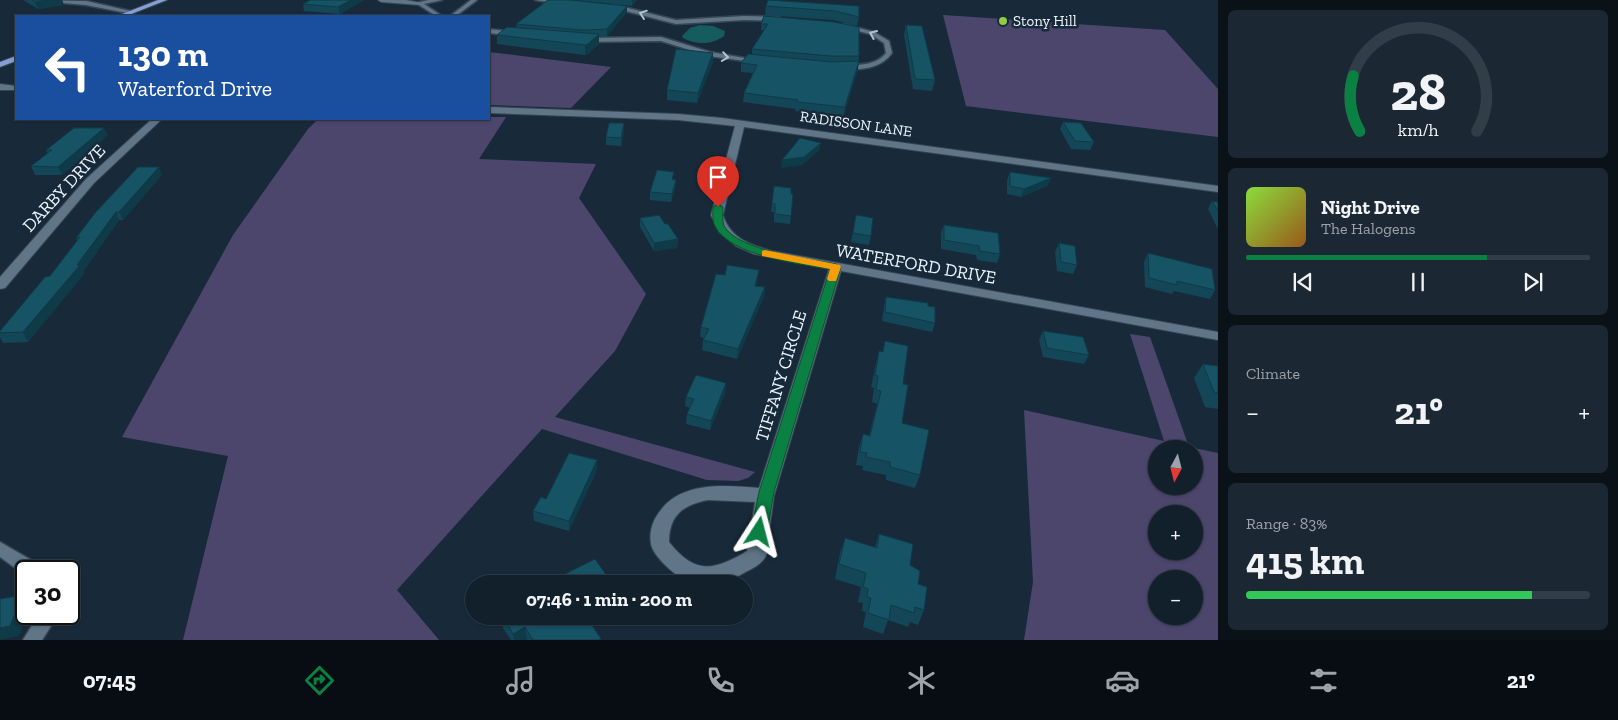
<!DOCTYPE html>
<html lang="en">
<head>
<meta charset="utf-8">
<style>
  body { margin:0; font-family:"Zilla Slab",serif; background:#1b2834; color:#f1f3f6; height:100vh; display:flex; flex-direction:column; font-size:19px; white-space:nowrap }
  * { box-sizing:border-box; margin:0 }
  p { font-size:16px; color:#9ca3a9 }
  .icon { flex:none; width:28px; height:28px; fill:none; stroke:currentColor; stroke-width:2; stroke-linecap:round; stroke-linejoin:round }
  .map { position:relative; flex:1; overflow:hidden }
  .panel { display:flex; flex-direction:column; gap:10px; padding:10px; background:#0a1218; width:400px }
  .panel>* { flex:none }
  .hud { position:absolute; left:15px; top:15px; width:475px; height:105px; border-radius:0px; box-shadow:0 1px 4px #0004,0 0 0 1px #313e48; background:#1a4fa0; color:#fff; overflow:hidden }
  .needle { width:32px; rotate:187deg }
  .controls { position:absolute; left:1148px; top:440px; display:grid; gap:10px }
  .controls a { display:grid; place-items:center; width:55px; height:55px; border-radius:50%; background:#12202c; box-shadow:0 1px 4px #0004,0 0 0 1px #313e48; font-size:25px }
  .speed { position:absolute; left:15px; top:560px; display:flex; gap:10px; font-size:25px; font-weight:700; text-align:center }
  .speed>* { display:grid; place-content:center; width:65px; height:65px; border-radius:50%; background:#12202c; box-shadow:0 1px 4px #0004,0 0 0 1px #313e48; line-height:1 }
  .speed .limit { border:2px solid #111; border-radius:8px; background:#fff; color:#111 }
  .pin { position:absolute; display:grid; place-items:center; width:42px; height:42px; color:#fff; margin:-51px -21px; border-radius:50% 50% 50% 0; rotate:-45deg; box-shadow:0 0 5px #0007 }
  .pin .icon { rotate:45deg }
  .me { position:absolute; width:55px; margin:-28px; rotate:9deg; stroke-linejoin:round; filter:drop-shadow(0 0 4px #0008) }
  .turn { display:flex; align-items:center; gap:18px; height:105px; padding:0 20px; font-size:22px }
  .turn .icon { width:65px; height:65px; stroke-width:2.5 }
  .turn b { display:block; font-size:35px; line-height:42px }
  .big { font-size:38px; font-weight:700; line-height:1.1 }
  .panel .tile { flex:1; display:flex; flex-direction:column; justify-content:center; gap:8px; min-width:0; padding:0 18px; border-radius:8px; background:#1b2834 }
  .panel .dial { align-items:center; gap:0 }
  .dial svg { height:130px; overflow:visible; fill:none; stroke:#313e48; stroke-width:7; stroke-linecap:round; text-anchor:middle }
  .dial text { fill:#f1f3f6; stroke:none }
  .song { display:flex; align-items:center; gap:15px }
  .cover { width:60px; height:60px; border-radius:8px; background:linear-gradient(135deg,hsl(90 70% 55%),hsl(30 70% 35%)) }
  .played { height:5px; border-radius:2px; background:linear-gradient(90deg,#0b8043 70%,#313e48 70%) }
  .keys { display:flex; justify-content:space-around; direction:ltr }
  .heat { display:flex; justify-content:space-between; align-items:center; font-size:28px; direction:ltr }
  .charge { height:8px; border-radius:4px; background:linear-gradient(90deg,#34c759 83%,#313e48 0) }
  .trip { position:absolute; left:465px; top:575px; width:288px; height:50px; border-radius:25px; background:#12202c; box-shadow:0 1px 4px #0004,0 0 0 1px #313e48; font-weight:700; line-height:50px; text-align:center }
  .tab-bar { display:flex; height:80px; justify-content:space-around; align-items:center; background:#070d12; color:#9ca3a9 }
  .tab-bar .icon { width:35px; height:35px }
  .tab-bar .selected { color:#0b8043 }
  .tab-bar b { font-size:22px; color:#f1f3f6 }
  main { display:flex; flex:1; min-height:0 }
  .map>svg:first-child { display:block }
</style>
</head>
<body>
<main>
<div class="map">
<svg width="1218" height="640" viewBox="0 0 1218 640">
  <rect width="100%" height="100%" fill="#182a3a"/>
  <path fill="#4c466d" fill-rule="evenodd" d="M 943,15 L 1165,30 L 1218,89 L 1218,137 L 966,106 Z
    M 489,52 L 611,67 L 571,108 L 489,105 Z
    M 489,117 L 506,117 L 479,159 L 596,164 L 579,198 L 646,294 L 615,351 L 555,417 L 755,472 L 748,478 L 738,481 L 707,480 L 542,429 L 397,590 L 439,640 L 183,640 L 228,456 L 122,437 L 233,235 L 308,129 L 318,119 L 489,119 Z
    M 1130,334 L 1150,337 L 1189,447 L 1218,453 L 1218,640 L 1024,640 L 1033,582 L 1024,410 L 1164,441 ZM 1156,449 L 1194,449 L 1194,486 L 1156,486 ZM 1156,514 L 1194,514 L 1194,551 L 1156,551 ZM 1156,579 L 1194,579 L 1194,616 L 1156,616 Z"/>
  <path fill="#155c5f" d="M 700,25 L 713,26 L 725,31 L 724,36 C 712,45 697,45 683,38 L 682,36 L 690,28 Z"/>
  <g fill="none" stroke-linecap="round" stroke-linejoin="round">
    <defs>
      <path id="service" d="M 27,0 L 86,1 L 135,12 L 132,14 L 86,5 Z
        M 428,0 L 442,0 L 424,4 L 442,16 L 436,16 L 416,3 Z
        M 471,0 L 477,0 L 456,16 L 450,16 Z
        M 535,0 L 557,0 L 564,2 L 561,4 Z
        M 612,4 L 676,20 L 744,16 L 779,17 L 782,19 L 779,21 L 744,20 L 676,24 L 610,7 Z
        M 844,24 L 874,32 L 889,41 L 892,53 C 881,69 859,71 841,68 L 840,67 L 843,65 C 858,65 876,66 886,53 L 884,43 L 870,34 L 842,27 Z
        M 489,29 L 515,32 L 518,34 L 515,36 L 489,33 Z
        M 661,37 L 710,52 L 762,61 L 759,63 L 709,56 L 661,41 L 583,42 L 580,40 L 583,38 Z
        M 0,542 L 31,560 L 38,571 L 26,571 L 26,577 C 18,570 9,563 0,557 Z
        M 39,614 L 55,614 L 51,626 L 42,640 L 23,640 Z"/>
      <path id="minor" d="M 378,0 L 406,0 L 422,3 L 419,5 L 381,2 Z
        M 0,84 L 16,86 L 16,90 L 0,90 Z
        M 489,107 L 678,114 L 722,118 L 1218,186 L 1218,192 L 744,127 L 723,215 C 730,238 750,245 772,251 L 1218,332 L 1218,340 L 841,271 L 774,496 L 766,556 C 761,565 751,569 742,574 C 729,582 710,585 694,583 C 681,582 653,557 651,544 C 649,534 652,522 658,514 C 679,481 724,485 759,488 L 829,269 L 754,254 L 736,246 L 719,232 L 711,215 L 735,126 L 678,120 L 489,113 ZM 708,500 L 755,502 L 747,551 C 714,571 695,575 669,542 C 669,515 683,505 708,500 Z
        M 152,119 L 162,119 L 94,183 L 5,288 L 0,289 L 0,277 L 86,179 Z"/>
      <path id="trunk" d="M 158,0 L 167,0 L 126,16 L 117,16 Z
        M 16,56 L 16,61 L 0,67 L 0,62 Z"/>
    </defs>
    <use href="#service" stroke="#354552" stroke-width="3"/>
    <use href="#minor" stroke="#354552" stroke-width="2"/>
    <use href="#trunk" stroke="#354552" stroke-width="2"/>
    <use href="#service" fill="#607688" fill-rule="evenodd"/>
    <use href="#minor" fill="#607688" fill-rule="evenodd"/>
    <use href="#trunk" fill="#879ed4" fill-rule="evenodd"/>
  </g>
  <path fill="#134757" d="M 23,0 L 62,0 L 64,5 L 38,9 Z
    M 364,0 L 340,14 L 304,11 L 303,4 Z
    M 574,0 L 637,0 L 632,6 Z
    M 766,6 L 859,6 L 859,17 L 857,26 L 833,20 L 765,15 Z
    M 627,12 L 607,36 L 599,36 L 599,44 L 588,54 L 585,55 L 497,44 L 497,35 L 517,28 L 516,24 Z
    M 764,16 L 859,56 L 858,69 L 843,117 L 795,111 L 796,109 L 743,102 L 744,93 L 753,73 L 741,72 L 741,63 L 752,54 L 752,49 L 764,30 L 761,30 L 761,24 Z
    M 906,25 L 935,80 L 932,91 L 913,89 L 904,35 Z
    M 713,53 L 713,62 L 697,103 L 667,100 L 667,90 Z
    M 1063,122 L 1094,142 L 1090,150 L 1071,149 L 1060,129 Z
    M 624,123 L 624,131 L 621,146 L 606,145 L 606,137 Z
    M 108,135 L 62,175 L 35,175 L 31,166 L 48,154 L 46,150 Z
    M 1010,172 L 1051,178 L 1047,186 L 1021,197 L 1007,194 L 1007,180 Z
    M 162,175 L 123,220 L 119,220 L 83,272 L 84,274 L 28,342 L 3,343 L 0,337 L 0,333 L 50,276 L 77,241 L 76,238 Z
    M 674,179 L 675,188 L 671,202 L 650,200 L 650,192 Z
    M 774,186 L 791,194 L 791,216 L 790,224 L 774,222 L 774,212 L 771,212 Z
    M 1212,201 L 1218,202 L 1218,229 L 1208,209 Z
    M 856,215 L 871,236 L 869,245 L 851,242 Z
    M 640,218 L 665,224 L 678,239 L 677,248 L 654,251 L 640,227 Z
    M 944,225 L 1000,254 L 997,263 L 977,260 L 976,255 L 941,249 L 941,233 Z
    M 1059,243 L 1077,265 L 1073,274 L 1057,271 L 1055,252 Z
    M 1148,253 L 1215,290 L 1210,299 L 1174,291 L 1172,294 L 1145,287 L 1144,262 Z
    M 759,270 L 756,286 L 765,287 L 764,296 L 737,359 L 702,350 L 703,340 L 704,338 L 700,337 L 701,327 L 725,275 Z
    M 886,297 L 928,306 L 935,323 L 932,332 L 882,321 L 884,307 Z
    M 1043,331 L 1089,355 L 1084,364 L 1043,357 L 1039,340 Z
    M 885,341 L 903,384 L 902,423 L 920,475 L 915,488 L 886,480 L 886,475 L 862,470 L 863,466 L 856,465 L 859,447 L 863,434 L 869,436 L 877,404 L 872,402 L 874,388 L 871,387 L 876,364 L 879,351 L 882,352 Z
    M 1203,364 L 1218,366 L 1218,409 L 1205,407 L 1194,378 Z
    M 726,383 L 725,393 L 710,430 L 686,424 L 687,414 L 690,408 L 685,406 L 686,397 Z
    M 597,470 L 569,531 L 534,521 L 533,511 L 546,499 Z
    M 879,534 L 910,565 L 918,584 L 924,610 L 918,625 L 910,622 L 908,627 L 888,620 L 883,634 L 863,627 L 866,612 L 862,611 L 863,603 L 858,602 L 861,587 L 835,579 L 840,553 L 845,538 L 875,547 Z
    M 502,616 L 589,616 L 589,621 L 601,640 L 511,640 L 503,628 Z"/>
  <path fill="#0f3a47" d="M 48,0 L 62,0 L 64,5 L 38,9 L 35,2 Z
    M 351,0 L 364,0 L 340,14 L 338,7 Z
    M 632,0 L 637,0 L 632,6 Z
    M 627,6 L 627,12 L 607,36 L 607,29 Z
    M 599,34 L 599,44 L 588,54 L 585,55 L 585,45 Z
    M 713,53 L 713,62 L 697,103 L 698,93 Z
    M 859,61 L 858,69 L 843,117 L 845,107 Z
    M 624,123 L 624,131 L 621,146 L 621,138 Z
    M 104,128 L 108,135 L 62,175 L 58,167 Z
    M 821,143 L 819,151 L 802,165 L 781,168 L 782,160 Z
    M 159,167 L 162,175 L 123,220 L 119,212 Z
    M 1051,178 L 1047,186 L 1021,197 L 1024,189 Z
    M 676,180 L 675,188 L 671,202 L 672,194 Z
    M 116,212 L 119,220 L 83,272 L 84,274 L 28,342 L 23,332 L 77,265 Z
    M 678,239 L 677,248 L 654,251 L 654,243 Z
    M 765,287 L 764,296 L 737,359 L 738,349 Z
    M 726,383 L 725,393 L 710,430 L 711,421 Z
    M 597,460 L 597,470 L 569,531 L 569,521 Z
    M 23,595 L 26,599 L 26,614 L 27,614 L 19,636 L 0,640 L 0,628 Z
    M 525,627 L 527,640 L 514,640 L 513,634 Z"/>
  <path fill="#165365" stroke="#0f3a47" d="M 32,0 L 48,0 L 35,2 Z
    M 310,0 L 351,0 L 338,7 L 303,4 Z
    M 548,0 L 570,0 L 627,6 L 607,29 L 582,30 L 516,24 Z
    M 768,0 L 859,6 L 859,17 L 835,11 L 766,6 Z
    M 764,16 L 834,22 L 859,27 L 859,56 L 831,56 L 752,49 L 768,24 L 761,24 Z
    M 906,25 L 922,26 L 935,80 L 915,79 Z
    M 507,27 L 599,34 L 588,44 L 585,45 L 497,35 Z
    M 676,49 L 713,53 L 698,93 L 667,90 Z
    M 748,54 L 831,62 L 859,61 L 845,107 L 797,102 L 798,100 L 744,93 L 757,65 L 741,63 Z
    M 1063,122 L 1081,123 L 1094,142 L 1075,141 Z
    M 609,123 L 624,123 L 621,138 L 606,137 Z
    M 74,128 L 104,128 L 58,167 L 31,166 L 52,150 L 46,150 Z
    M 800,138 L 821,143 L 804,157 L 782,160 Z
    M 138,167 L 159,167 L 119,212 L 116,212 L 77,265 L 80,265 L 23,332 L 0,333 L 0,331 L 45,277 L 50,276 L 80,237 L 76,238 L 95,213 Z
    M 657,170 L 674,172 L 672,179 L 676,180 L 672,194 L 650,192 Z
    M 1010,172 L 1051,178 L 1024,189 L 1010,186 Z
    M 774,186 L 791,188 L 791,194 L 793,194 L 791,216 L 775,214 L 775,204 L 772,203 Z
    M 1212,201 L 1218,202 L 1218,211 Z
    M 659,215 L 665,224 L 668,224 L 678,239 L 654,243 L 640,218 Z
    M 856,215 L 873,218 L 871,236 L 853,233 Z
    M 944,225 L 998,233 L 1000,254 L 980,251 L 979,246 L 944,240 Z
    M 1059,243 L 1075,246 L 1077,265 L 1061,262 Z
    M 1148,253 L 1212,269 L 1215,290 L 1177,281 L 1177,285 L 1149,278 Z
    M 727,265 L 759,270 L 755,286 L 765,287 L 738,349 L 703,340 L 709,329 L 701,327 L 716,274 L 725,275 Z
    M 886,297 L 928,303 L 928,306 L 935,307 L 935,323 L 885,312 Z
    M 1043,331 L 1083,337 L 1089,355 L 1047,348 Z
    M 885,341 L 908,346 L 903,384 L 908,385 L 902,423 L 929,430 L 920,475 L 890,467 L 890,462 L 866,457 L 867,453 L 860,452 L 863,434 L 870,436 L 881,391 L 876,390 L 878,376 L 875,375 L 879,351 L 883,352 Z
    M 1203,364 L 1218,366 L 1218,393 L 1214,392 Z
    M 696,375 L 726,383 L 711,421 L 687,414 L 694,399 L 686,397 Z
    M 569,453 L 597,460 L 569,521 L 533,511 L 541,497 L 546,499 Z
    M 879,534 L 913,544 L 910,565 L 920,571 L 918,584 L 927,587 L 924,610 L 915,607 L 914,613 L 891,605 L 889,620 L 868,613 L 871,598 L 867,597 L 868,589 L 863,587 L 866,573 L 839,564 L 845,538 L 877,548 Z
    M 595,559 L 612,583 L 611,584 L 535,584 L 552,575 L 555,579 Z
    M 23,595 L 10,626 L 0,628 L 0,599 Z
    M 503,616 L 586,616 L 601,639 L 598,640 L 533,640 L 525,627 L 513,634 Z"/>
  <defs><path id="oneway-chevron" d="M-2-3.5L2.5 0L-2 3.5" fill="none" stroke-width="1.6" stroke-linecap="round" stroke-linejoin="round" transform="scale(1.25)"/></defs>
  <g stroke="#b4c2cf">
    <use href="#oneway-chevron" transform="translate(643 14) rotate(-161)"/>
    <use href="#oneway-chevron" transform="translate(873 34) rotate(-157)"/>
    <use href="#oneway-chevron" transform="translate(725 57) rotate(9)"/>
  </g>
  <path fill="#0b8043" stroke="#07532c" d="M 718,204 L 723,207 C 723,213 722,221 724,226 C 738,251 810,259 836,264 L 841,267 L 774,492 L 767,532 L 765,536 L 759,538 L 754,536 L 751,532 L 759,492 L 830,269 C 800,264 730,256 715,226 C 712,220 713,213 713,207 Z"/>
  <path fill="#f59e0b" d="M 765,250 L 840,265 L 841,267 L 836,281 L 829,281 L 827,279 L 830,269 L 762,256 L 762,251 Z"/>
  <circle fill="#90cd40" stroke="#182a3a" stroke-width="2" cx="1003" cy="21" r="5"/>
  <g text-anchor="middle" stroke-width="5" stroke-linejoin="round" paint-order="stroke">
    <g font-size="15" fill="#ecf5fe" stroke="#182a3a" text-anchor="start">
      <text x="1013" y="26">Stony Hill</text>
    </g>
    <g font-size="15" fill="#ecf5fe" stroke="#182a3a">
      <text transform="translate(856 124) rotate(8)" y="5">RADISSON LANE</text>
    </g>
    <g font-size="18" fill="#ecf5fe" stroke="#182a3a">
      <text transform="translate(64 188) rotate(-47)" y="6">DARBY DRIVE</text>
      <text transform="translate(916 264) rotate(10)" y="6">WATERFORD DRIVE</text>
      <text transform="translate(781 376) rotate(-73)" y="6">TIFFANY CIRCLE</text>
    </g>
  </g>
</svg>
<div class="controls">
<a><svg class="needle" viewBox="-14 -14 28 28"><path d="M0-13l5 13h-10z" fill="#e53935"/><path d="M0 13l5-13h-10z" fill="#9ca3a9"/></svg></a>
<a>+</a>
<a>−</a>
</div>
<div class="speed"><div class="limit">30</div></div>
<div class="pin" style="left:718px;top:207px;background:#d93025"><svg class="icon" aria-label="arrive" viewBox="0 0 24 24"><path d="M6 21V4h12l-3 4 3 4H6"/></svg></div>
<svg class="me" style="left:759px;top:532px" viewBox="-20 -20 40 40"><path d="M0-17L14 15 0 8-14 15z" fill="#0b8043" stroke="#fff" stroke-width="4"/></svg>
<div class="trip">07:46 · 1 min · 200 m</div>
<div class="hud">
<div class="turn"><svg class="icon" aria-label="left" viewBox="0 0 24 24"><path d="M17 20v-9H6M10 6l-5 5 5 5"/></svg><div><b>130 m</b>Waterford Drive</div></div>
</div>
</div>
<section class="panel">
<div class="tile dial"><svg viewBox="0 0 100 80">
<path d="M14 69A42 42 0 1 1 86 69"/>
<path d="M14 69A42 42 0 0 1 10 35" stroke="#0b8043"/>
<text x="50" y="56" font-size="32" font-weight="700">28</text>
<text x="50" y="72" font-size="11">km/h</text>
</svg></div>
<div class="tile">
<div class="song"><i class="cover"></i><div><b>Night Drive</b><p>The Halogens</p></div></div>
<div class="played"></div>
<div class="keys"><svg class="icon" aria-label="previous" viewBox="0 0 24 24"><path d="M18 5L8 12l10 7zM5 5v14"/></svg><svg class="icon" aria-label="pause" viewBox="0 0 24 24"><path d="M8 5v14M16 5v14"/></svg><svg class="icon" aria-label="next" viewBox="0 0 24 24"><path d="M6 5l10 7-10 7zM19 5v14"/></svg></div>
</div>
<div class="tile"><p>Climate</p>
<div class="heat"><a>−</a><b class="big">21°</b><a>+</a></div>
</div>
<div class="tile"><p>Range · 83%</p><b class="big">415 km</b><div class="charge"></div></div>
</section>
</main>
<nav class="tab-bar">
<b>07:45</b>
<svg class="icon selected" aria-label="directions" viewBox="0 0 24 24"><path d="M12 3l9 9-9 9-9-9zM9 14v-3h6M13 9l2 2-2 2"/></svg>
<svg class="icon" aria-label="music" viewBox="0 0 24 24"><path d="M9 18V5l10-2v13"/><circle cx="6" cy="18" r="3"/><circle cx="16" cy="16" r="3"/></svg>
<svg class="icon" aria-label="phone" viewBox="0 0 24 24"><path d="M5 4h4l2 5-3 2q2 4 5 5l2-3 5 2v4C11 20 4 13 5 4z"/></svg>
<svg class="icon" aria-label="climate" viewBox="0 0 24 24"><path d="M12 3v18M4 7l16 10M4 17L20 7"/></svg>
<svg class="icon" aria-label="car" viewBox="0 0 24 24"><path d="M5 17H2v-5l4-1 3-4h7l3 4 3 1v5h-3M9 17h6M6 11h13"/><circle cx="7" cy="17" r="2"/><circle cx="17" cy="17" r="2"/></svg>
<svg class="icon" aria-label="filters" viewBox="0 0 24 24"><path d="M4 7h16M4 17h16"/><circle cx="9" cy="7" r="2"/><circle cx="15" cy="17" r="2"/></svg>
<b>21°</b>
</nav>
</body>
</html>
